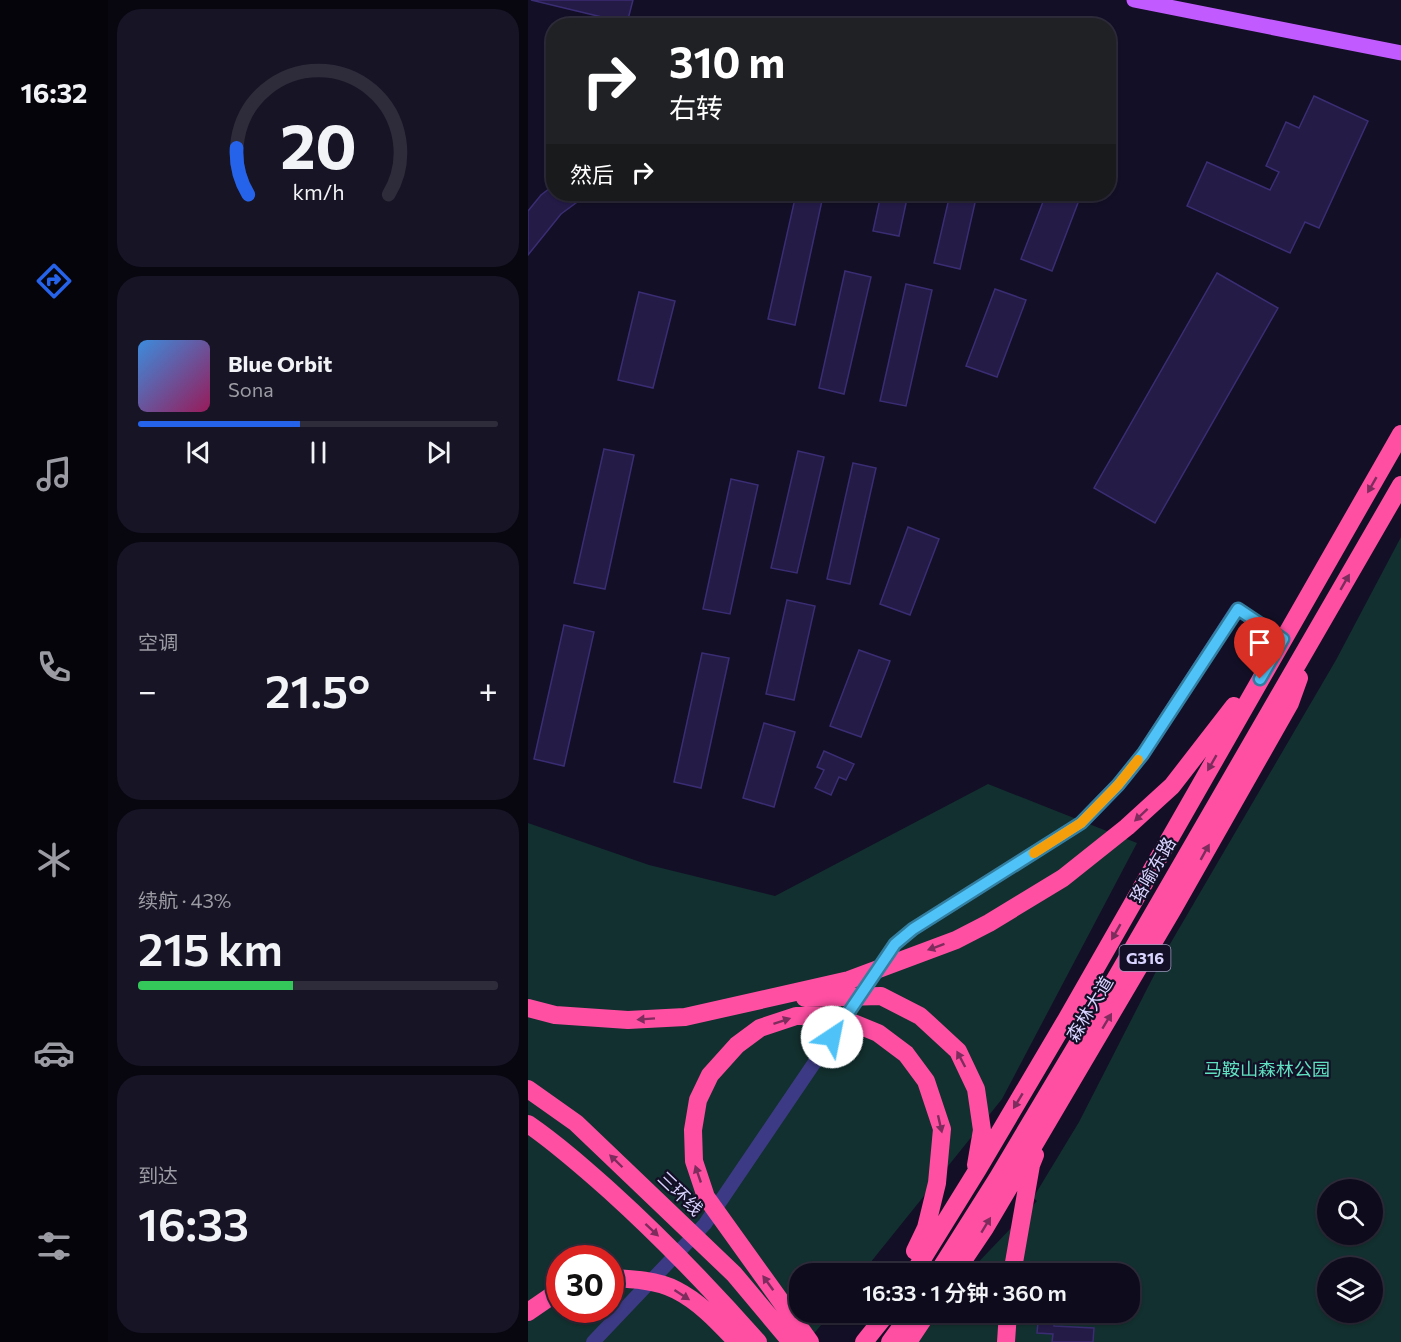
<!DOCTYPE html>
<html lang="zh">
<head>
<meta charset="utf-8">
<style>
  body { margin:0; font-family:Commissioner,"Noto Sans SC",sans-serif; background:#171425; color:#f1f3f6; height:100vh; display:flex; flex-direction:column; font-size:22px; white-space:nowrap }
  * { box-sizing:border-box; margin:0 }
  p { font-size:20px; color:#9b9ba3 }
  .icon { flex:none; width:33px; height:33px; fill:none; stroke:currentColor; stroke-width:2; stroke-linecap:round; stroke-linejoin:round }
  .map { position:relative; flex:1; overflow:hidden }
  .panel { display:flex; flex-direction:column; gap:9px; padding:9px; background:#08060f; width:420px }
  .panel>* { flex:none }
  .banner { position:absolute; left:18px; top:18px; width:570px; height:183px; border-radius:24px; box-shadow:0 2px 4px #0004,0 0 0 2px #2e2b3b; background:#202124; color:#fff; overflow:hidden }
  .buttons { position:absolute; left:789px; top:1179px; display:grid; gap:12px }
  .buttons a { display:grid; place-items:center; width:66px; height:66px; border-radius:50%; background:#0e0b1c; box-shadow:0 2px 4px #0004,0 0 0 2px #2e2b3b; font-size:30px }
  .speed { position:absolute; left:18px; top:1245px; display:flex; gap:12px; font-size:30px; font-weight:700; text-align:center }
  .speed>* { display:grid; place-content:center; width:78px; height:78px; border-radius:50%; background:#0e0b1c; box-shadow:0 2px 4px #0004,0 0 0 2px #2e2b3b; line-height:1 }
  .speed .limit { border:9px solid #d22; background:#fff; color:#111 }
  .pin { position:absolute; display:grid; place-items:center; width:51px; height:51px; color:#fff; margin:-62px -26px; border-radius:50% 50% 50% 0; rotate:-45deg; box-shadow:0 0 6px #0007 }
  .pin .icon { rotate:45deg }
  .me { position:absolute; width:66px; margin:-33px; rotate:34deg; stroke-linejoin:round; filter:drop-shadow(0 0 4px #0008) }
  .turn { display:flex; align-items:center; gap:21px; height:126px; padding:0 24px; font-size:27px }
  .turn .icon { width:78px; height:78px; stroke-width:2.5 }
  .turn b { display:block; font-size:42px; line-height:51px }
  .then { display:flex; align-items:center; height:57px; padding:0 24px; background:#0003; gap:12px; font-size:22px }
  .big { font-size:45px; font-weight:600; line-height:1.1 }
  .panel .tile { flex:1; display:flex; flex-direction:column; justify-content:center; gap:9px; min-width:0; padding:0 21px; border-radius:24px; background:#171425 }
  .panel .dial { align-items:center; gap:0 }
  .dial svg { height:156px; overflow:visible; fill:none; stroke:#2e2b3b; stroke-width:7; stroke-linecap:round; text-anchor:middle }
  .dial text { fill:#f1f3f6; stroke:none }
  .song { display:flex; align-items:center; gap:18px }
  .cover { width:72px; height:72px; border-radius:9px; background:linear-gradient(135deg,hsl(210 70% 55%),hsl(330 70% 35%)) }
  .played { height:6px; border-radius:3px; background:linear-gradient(90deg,#2563eb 45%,#2e2b3b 45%) }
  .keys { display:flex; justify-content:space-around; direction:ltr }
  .heat { display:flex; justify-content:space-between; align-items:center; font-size:33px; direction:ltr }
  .charge { height:9px; border-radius:4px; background:linear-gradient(90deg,#34c759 43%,#2e2b3b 0) }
  .trip { position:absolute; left:261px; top:1263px; width:351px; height:60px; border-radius:24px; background:#0e0b1c; box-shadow:0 2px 4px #0004,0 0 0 2px #2e2b3b; font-weight:600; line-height:60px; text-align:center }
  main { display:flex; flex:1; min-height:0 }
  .tab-bar { display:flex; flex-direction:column; width:108px; justify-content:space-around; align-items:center; background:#06040b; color:#9b9ba3 }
  .tab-bar .icon { width:42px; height:42px }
  .tab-bar .active { color:#2563eb }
  .tab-bar b { font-size:27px; color:#f1f3f6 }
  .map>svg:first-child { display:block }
</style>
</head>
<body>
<main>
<nav class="tab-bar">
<b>16:32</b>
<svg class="icon active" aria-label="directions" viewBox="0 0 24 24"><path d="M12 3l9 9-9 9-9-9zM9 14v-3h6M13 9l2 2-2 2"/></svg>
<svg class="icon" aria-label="music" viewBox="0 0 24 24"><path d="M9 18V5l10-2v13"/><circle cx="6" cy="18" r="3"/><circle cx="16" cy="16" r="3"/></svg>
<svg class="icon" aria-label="phone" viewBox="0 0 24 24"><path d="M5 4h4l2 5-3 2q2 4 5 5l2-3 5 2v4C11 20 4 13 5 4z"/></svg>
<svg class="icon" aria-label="climate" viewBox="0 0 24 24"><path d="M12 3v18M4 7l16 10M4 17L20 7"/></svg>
<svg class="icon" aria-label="car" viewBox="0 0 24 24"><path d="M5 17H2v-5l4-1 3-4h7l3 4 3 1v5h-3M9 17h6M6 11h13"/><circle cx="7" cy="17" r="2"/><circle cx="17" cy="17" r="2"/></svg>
<svg class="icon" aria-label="filters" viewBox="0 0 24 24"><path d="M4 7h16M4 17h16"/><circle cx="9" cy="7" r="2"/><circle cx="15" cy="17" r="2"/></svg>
</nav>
<section class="panel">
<div class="tile dial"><svg viewBox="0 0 100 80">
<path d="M14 69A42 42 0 1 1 86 69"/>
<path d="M14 69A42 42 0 0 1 8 45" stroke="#2563eb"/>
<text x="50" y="56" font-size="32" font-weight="700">20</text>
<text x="50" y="72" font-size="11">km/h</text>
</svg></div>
<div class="tile">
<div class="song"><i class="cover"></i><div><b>Blue Orbit</b><p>Sona</p></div></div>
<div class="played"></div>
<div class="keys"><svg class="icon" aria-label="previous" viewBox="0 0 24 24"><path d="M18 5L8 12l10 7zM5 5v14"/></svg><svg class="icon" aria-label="pause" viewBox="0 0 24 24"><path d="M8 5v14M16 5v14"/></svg><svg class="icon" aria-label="next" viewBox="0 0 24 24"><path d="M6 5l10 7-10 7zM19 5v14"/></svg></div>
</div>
<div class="tile"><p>空调</p>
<div class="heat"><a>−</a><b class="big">21.5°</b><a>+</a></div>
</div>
<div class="tile"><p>续航 · 43%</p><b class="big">215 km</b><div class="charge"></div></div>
<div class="tile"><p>到达</p><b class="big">16:33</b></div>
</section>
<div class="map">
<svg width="873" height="1342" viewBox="0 0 873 1342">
  <rect width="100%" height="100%" fill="#130f26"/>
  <path fill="#12302f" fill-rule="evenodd" d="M 873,537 L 873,1342 L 387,1342 L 406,1313 L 602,1312 L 602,1274 L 440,1273 L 509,1201 L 505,1198 L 551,1122 L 642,944 L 808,660 ZM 800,1190 L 844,1190 L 844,1234 L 800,1234 ZM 800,1268 L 844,1268 L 844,1312 L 800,1312 Z
    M 460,784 L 609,843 L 474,1099 L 334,1273 L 272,1274 L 272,1312 L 303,1313 L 279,1342 L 0,1342 L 0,823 L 121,865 L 247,896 ZM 32,1258 L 82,1258 L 82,1310 L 32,1310 Z"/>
  <path fill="#241b47" stroke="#3b2d73" stroke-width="1.5" d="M 3,0 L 105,0 L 99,23 Z
    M 786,96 L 840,121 L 791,228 L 777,222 L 762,253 L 659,206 L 679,162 L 742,190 L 751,172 L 738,166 L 758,122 L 771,128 Z
    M 26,185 L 26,194 L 60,194 L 33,214 L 0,255 L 0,211 L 13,195 Z
    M 268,194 L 295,196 L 267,325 L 240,319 Z
    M 353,194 L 380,194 L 371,236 L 345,231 Z
    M 422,194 L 449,194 L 432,269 L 406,263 Z
    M 518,194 L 553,195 L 524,271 L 493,259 Z
    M 317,271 L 343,277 L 316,394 L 291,388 Z
    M 689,273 L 750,308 L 627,523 L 566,488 Z
    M 378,284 L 404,290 L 378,406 L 352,401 Z
    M 467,289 L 498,300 L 469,377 L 438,366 Z
    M 111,292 L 147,301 L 125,388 L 90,380 Z
    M 76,449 L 106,455 L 77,589 L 46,583 Z
    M 270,451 L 296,457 L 269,573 L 243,568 Z
    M 325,463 L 348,468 L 322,584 L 299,579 Z
    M 203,479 L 230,485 L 202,614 L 175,609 Z
    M 380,527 L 411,539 L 382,615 L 352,604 Z
    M 259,600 L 287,606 L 266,700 L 238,694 Z
    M 36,625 L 66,632 L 36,766 L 6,759 Z
    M 331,650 L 362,661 L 333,737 L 302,726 Z
    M 174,653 L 201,658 L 173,788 L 146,782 Z
    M 236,723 L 267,732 L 246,807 L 215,798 Z
    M 296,751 L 326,764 L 318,780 L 311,777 L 303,795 L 287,788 L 296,770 L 289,767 Z
    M 511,1312 L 527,1312 L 526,1326 L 566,1328 L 565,1342 L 524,1342 L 525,1334 L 509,1333 Z"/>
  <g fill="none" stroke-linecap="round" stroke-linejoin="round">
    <path stroke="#3d3a85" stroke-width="14" d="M 65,1342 L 177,1224 L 367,944 L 385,929 L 553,823 L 590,785 L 615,754 L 709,609 L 755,639"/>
    <path stroke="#c25bff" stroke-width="15" d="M 606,0 L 873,53"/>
    <path stroke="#ff4fa3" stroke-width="18" d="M 277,998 L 353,996 L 392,1016 L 430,1051 L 448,1089 L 454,1130 L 448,1165
      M 0,1008 L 27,1015 L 100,1020 L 157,1017 L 321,980 L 428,940 L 461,923 L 535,878 L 599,827 L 644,786 L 706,706
      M 0,1089 L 48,1123 L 206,1274 L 263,1342
      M 0,1124 C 29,1144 55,1167 82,1191 C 135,1239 183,1289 230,1342
      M 385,1274 L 450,1169 L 538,1020 L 873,434
      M 409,1274 L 469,1179 L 559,1028 L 873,485
      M 426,1274 L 457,1228 L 645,909 L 762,703 L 771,678
      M 484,1274 L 503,1165 L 507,1155
      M 82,1278 C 103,1279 129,1280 148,1290 C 172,1302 191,1323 209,1342
      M 0,1312 L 32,1290
      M 282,1342 L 178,1197 L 166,1161 L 165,1130 L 170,1100 L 182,1075 L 209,1045 L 232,1028 L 268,1016 L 308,1016 L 350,1033 L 378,1054 L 398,1081 L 414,1129 L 409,1183 L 398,1228 L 387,1251
      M 336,1342 L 360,1312
      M 362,1342 L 384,1312
      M 380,1342 L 400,1312
      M 478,1342 L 480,1312"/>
  </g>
  <defs><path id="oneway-solid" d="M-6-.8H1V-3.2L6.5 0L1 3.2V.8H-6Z" transform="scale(1.5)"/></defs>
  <g fill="#7d2c5e">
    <use href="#oneway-solid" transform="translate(844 485) rotate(120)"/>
    <use href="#oneway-solid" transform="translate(817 582) rotate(-60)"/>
    <use href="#oneway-solid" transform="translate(684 763) rotate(120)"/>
    <use href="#oneway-solid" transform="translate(613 815) rotate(137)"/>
    <use href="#oneway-solid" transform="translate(677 852) rotate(-61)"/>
    <use href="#oneway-solid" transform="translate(588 932) rotate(120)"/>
    <use href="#oneway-solid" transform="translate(408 947) rotate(160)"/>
    <use href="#oneway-solid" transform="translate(118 1019) rotate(176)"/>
    <use href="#oneway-solid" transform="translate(254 1021) rotate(-18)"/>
    <use href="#oneway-solid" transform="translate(579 1021) rotate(-59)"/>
    <use href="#oneway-solid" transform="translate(433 1059) rotate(-118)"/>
    <use href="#oneway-solid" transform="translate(490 1101) rotate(121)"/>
    <use href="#oneway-solid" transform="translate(412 1124) rotate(77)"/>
    <use href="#oneway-solid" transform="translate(88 1161) rotate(-136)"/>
    <use href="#oneway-solid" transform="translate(170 1174) rotate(-109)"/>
    <use href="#oneway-solid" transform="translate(458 1225) rotate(-59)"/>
    <use href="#oneway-solid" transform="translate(124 1230) rotate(43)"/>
    <use href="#oneway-solid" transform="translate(240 1283) rotate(-126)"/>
    <use href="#oneway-solid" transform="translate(154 1295) rotate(33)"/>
  </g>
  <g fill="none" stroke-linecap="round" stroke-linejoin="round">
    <defs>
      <path id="route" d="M 304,1037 L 367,944 L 385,929 L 553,823 L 590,785 L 615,754 L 710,609 L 755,639 L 732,679"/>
    </defs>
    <use href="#route" stroke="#337fa1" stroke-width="15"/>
    <use href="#route" stroke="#4fc3f7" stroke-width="10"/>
    <path stroke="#f59e0b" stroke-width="10" d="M 506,853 L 553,823 L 590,785 L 610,760"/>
  </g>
  <g text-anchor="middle" stroke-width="4.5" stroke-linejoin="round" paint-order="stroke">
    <rect fill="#130f26" stroke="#9e99be" stroke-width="1.5" x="591.5" y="945" width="51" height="26" rx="4.5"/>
    <g font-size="16" font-weight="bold" fill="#d9d4ff">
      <text x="617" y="964">G316</text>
    </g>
    <g font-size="18" fill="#d9d4ff" stroke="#130f26">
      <text transform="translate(625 870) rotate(-60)" y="6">珞喻东路</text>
      <text transform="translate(562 1009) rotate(-59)" y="6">森林大道</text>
      <text transform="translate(152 1194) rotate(44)" y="6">三环线</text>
    </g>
    <g font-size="18" fill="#5fe0c0" stroke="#130f26">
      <text x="739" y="1076">马鞍山森林公园</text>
    </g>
  </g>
</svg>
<div class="buttons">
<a><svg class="icon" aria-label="search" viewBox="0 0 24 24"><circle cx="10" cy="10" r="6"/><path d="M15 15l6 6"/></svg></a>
<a><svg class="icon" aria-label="layers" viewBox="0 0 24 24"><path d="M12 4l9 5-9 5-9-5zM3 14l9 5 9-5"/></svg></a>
</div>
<div class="speed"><div class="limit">30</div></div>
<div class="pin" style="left:732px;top:679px;background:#d93025"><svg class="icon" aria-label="arrive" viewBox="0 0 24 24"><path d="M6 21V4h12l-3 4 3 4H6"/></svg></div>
<svg class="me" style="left:304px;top:1037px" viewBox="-20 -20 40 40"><circle r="19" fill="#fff"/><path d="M0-13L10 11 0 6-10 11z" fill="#4fc3f7"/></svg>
<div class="trip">16:33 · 1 分钟 · 360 m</div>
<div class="banner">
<div class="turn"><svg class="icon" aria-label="right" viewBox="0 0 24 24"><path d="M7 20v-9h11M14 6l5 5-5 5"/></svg><div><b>310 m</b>右转</div></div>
<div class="then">然后<svg class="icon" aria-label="right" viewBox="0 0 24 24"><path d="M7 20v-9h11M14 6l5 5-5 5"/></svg></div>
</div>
</div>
</main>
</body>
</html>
